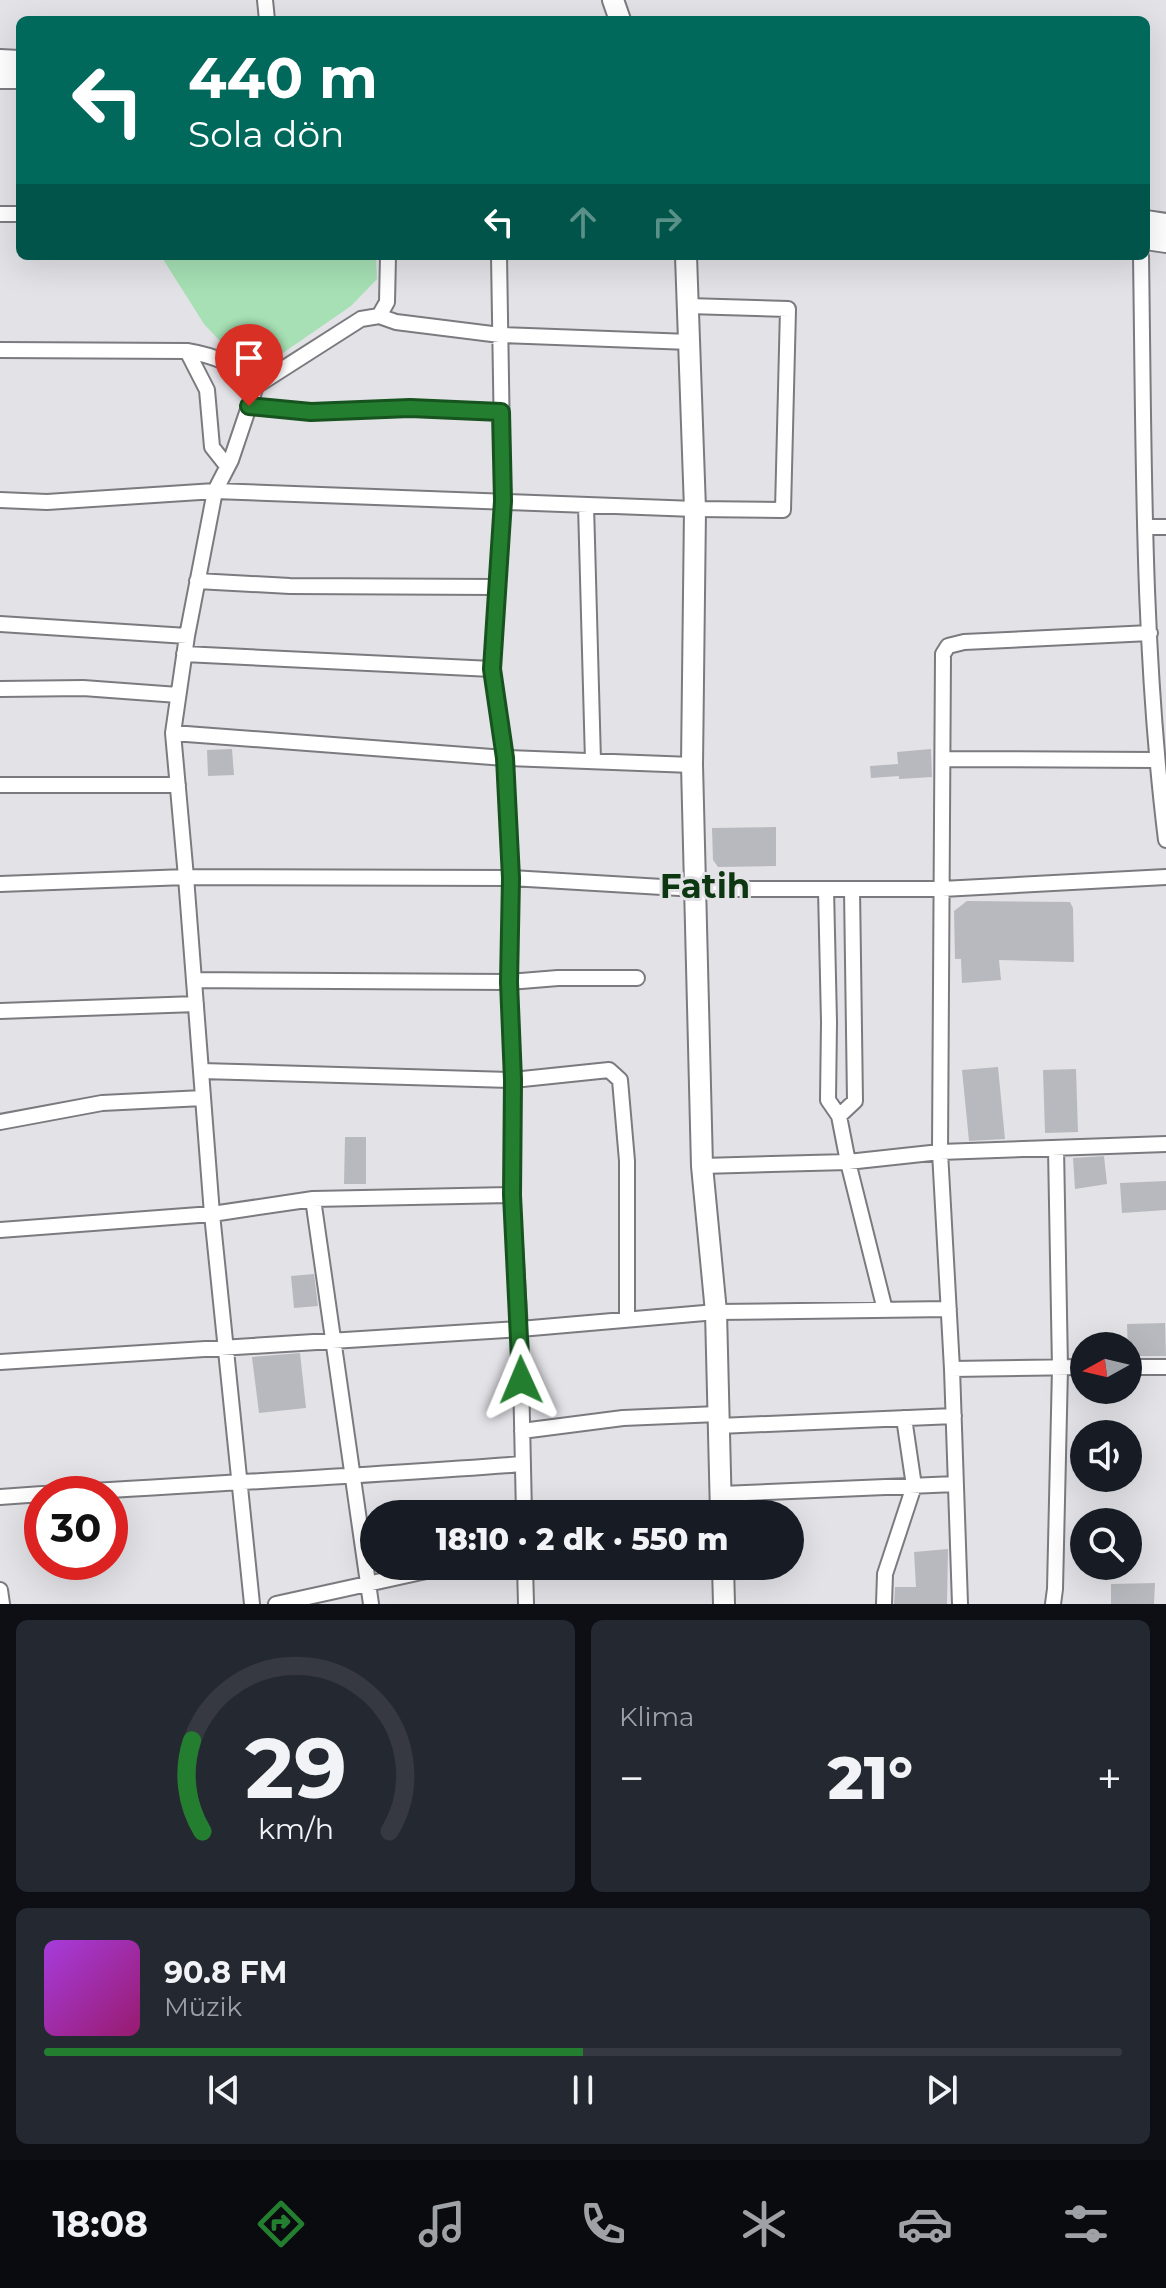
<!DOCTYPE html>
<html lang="tr">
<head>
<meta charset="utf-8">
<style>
  body { margin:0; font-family:Montserrat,sans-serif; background:#242831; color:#f1f3f6; height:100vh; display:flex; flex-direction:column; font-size:30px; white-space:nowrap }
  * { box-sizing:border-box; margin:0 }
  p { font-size:26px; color:#9ea1a6 }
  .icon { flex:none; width:44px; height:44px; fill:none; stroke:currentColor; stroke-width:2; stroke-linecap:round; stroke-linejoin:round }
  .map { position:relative; height:1604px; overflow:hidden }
  .panel { display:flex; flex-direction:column; gap:16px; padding:16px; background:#0d0f14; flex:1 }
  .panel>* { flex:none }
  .banner { position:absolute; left:16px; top:16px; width:1134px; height:244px; border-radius:12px; box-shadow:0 8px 32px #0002; background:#00695c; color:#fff; overflow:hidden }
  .needle { width:52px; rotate:262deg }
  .tools { position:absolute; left:1070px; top:1332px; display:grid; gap:16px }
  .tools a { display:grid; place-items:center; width:72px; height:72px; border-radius:50%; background:#171b24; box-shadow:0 8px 32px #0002; font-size:40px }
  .speed { position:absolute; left:24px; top:1476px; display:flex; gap:16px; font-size:40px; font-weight:700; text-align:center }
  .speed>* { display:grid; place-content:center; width:104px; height:104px; border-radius:50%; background:#171b24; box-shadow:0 8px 32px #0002; line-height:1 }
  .speed .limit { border:12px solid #d22; background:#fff; color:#111 }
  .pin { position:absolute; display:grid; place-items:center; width:68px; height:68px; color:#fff; margin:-82px -34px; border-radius:50% 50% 50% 0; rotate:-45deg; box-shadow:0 0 8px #0007 }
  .pin .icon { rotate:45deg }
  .me { position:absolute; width:88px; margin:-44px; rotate:359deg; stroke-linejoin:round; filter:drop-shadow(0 0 6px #0008) }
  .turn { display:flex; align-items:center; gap:28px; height:168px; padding:0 40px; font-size:36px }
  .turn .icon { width:104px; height:104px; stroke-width:2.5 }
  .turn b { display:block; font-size:56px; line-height:68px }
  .lanes { display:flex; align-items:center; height:76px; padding:0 40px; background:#0003; justify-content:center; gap:40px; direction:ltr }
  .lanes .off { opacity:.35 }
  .big { font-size:60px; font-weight:800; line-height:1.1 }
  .panel .widget { flex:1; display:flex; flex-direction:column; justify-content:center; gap:12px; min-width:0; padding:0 28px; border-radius:12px; background:#242831 }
  .panel .dial { align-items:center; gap:0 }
  .dial svg { height:208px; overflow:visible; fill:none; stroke:#363941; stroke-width:7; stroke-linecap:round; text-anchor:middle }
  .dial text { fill:#f1f3f6; stroke:none }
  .song { display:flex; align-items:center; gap:24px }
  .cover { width:96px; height:96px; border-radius:12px; background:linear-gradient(135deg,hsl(280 70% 55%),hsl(320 70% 35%)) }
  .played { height:8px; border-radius:4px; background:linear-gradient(90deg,#237f2f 50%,#363941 50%) }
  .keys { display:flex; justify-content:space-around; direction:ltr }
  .heat { display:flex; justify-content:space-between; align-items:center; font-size:44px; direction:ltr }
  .panel .tiles { flex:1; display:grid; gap:16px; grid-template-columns:1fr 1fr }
  .widget:last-child { grid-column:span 2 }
  .trip { position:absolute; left:360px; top:1500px; width:444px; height:80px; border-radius:40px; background:#171b24; box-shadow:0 8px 32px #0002; font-weight:800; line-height:80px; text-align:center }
  .dock { display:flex; height:128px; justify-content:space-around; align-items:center; background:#090b0e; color:#9ea1a6 }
  .dock .icon { width:56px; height:56px }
  .dock .active { color:#237f2f }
  .dock b { font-size:36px; color:#f1f3f6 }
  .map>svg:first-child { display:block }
</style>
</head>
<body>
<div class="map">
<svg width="1166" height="1604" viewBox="0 0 1166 1604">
  <rect width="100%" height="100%" fill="#e2e2e7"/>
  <path fill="#a6e0b4" d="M 161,256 L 376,256 L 377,279 L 351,306 L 264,366 L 235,357 L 204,324 Z"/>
  <path fill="#b8b9be" d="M 232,749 L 234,775 L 208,776 L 207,750 Z
    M 931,749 L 932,777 L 899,779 L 899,776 L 871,778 L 870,766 L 898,764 L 897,752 Z
    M 776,827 L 776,866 L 718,867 L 713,860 L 712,828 Z
    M 967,901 L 1070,902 L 1073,908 L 1074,962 L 999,960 L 1001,980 L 962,983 L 961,959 L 955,959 L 954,911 Z
    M 998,1067 L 1005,1139 L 969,1141 L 962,1070 Z
    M 1076,1069 L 1078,1132 L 1045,1133 L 1043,1070 Z
    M 345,1137 L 366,1137 L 366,1184 L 344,1184 Z
    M 1104,1156 L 1107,1184 L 1075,1189 L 1073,1158 Z
    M 1166,1181 L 1166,1210 L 1122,1213 L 1120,1183 Z
    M 314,1274 L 318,1306 L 294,1308 L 291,1276 Z
    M 1165,1323 L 1166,1356 L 1128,1356 L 1127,1324 Z
    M 300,1353 L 306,1408 L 259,1413 L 252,1357 Z
    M 948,1549 L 947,1604 L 894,1604 L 895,1587 L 916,1587 L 914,1552 Z
    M 1155,1583 L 1154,1604 L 1111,1604 L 1111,1584 Z"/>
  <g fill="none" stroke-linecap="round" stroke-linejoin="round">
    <defs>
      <path id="street" d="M 265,0 L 267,20
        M 0,214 L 19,214
        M 499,256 L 503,501 L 492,669 L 505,758 L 511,878 L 509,982 L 513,1080 L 512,1195 L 520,1329 L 524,1514
        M 1141,256 C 1144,451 1142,647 1166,840
        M 379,316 L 396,322 L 500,335 L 690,342
        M 0,350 L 187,351 C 217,356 235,364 256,386 L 231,460 L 215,491 L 187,636 L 173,733 L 186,877 L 212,1214 L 252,1604
        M 187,351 L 207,390 L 212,447 L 227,466
        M 256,386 L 361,319 L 379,316 L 387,302 L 388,256
        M 249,406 L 311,412 L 410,408 L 501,412
        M 0,500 L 47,502 L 215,491 L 695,509 L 783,510 L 788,309 L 688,306
        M 586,505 L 593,761
        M 1145,527 L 1166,527
        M 197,581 L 290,586 L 497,587
        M 0,624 L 187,636
        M 184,654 L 492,669
        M 0,689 L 83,688 L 178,695
        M 173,733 L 505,758 L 692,765
        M 943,759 L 1156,760
        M 0,785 L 178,785
        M 0,884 L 186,877 L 511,878 L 696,889 L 942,889 L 1166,877
        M 826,889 L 829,1022 L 828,1100 L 839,1116
        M 852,889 L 855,1101 L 839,1116 L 848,1162 L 885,1310
        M 194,980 L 509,982 L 558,978 L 637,978
        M 0,1011 L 196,1004
        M 201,1071 L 513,1080 L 609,1070 L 620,1080 L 627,1161 L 627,1318
        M 0,1122 L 102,1103 L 203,1098
        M 702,1166 L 848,1162 L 940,1152 L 1166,1144
        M 313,1199 L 371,1604
        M 0,1230 L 212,1214 L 313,1199 L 512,1195
        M 0,1362 L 520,1329 L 716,1312 L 949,1309
        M 1128,1367 L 1166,1367
        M 952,1369 L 1084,1367
        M 719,1426 L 954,1416
        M 522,1431 L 623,1418 L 718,1414
        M 44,1494 C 204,1484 363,1476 523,1464
        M 721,1494 L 956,1484
        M 0,1497 L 42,1494
        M 525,1566 L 526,1604
        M 0,1590 L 2,1604
        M 276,1604 L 449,1566
        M 884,1604 L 885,1574 L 914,1486 L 904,1418
        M 960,1604 L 952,1369 L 940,1152 L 943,654 L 948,646 L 964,642 L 1150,633
        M 1053,1604 L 1055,1589 L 1060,1368 L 1056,1148"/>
      <path id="secondary" d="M 613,0 L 620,20
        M 0,60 L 20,61
        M 0,78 L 20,78
        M 1146,221 L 1166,224
        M 1146,239 L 1166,242
        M 686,256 L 695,509 L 692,765 L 702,1166 L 716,1312 L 721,1514
        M 723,1566 L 724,1604"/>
    </defs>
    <use href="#street" stroke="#7b7a7f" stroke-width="18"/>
    <use href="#secondary" stroke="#7b7a7f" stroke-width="24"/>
    <use href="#street" stroke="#fff" stroke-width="14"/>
    <use href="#secondary" stroke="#fff" stroke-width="20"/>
  </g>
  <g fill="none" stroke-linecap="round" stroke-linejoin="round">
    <defs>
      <path id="route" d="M 249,406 L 311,412 L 410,408 L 501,412 L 503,501 L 492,669 L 505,758 L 511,878 L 509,982 L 513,1080 L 512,1195 L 521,1380"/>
    </defs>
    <use href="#route" stroke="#17531f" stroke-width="20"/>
    <use href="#route" stroke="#237f2f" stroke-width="14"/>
  </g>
  <g text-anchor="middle" stroke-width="6" stroke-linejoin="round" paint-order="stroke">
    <g font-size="34" font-weight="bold" fill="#0c3711" stroke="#e2e2e7">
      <text x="705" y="898">Fatih</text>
    </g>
  </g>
</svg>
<div class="tools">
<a><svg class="needle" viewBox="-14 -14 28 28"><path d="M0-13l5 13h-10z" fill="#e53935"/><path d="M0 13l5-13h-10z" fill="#9ea1a6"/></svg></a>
<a><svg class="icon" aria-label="sound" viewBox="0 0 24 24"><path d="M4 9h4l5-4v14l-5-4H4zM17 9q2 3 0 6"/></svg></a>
<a><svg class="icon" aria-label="search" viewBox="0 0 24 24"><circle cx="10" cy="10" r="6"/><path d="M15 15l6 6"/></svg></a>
</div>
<div class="speed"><div class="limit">30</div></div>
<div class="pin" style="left:249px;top:406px;background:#d93025"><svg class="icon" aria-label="arrive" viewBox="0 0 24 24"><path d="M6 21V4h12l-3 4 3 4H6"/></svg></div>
<svg class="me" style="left:521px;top:1380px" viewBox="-20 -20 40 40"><path d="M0-17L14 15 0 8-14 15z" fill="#237f2f" stroke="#fff" stroke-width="4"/></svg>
<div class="trip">18:10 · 2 dk · 550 m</div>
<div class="banner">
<div class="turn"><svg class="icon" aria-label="left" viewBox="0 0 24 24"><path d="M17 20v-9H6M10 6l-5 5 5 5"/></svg><div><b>440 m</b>Sola dön</div></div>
<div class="lanes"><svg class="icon" aria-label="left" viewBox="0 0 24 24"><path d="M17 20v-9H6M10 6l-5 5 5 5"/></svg><svg class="icon off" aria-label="ahead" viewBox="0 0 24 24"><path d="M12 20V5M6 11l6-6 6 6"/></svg><svg class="icon off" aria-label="right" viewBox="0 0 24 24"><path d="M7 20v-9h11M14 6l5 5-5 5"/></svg></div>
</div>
</div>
<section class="panel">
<div class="tiles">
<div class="widget dial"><svg viewBox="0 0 100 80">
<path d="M14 69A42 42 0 1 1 86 69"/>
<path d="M14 69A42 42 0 0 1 10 34" stroke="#237f2f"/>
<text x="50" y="56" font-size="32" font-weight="700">29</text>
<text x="50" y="72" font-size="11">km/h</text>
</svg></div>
<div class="widget"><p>Klima</p>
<div class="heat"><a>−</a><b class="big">21°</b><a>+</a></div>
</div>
<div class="widget">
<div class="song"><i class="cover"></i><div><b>90.8 FM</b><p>Müzik</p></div></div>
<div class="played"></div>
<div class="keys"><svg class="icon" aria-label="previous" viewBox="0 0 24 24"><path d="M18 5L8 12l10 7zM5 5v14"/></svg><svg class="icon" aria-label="pause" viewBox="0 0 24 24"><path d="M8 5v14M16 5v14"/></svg><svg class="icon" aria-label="next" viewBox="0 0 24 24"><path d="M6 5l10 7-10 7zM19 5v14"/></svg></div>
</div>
</div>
</section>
<nav class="dock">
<b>18:08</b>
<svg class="icon active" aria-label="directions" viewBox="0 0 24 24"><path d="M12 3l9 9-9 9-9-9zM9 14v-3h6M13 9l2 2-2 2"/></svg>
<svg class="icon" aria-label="music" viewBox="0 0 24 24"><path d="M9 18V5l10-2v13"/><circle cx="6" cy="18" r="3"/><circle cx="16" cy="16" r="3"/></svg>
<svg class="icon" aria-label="phone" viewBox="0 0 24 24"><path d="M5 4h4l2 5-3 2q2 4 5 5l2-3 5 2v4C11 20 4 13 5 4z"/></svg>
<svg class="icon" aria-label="climate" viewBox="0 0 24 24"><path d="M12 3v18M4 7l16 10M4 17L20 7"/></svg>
<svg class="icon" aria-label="car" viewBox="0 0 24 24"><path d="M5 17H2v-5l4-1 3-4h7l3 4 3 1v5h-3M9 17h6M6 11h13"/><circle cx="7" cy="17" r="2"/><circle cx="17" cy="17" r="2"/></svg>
<svg class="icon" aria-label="filters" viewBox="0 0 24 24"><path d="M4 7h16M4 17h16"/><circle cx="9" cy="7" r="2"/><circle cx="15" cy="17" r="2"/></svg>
</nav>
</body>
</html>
